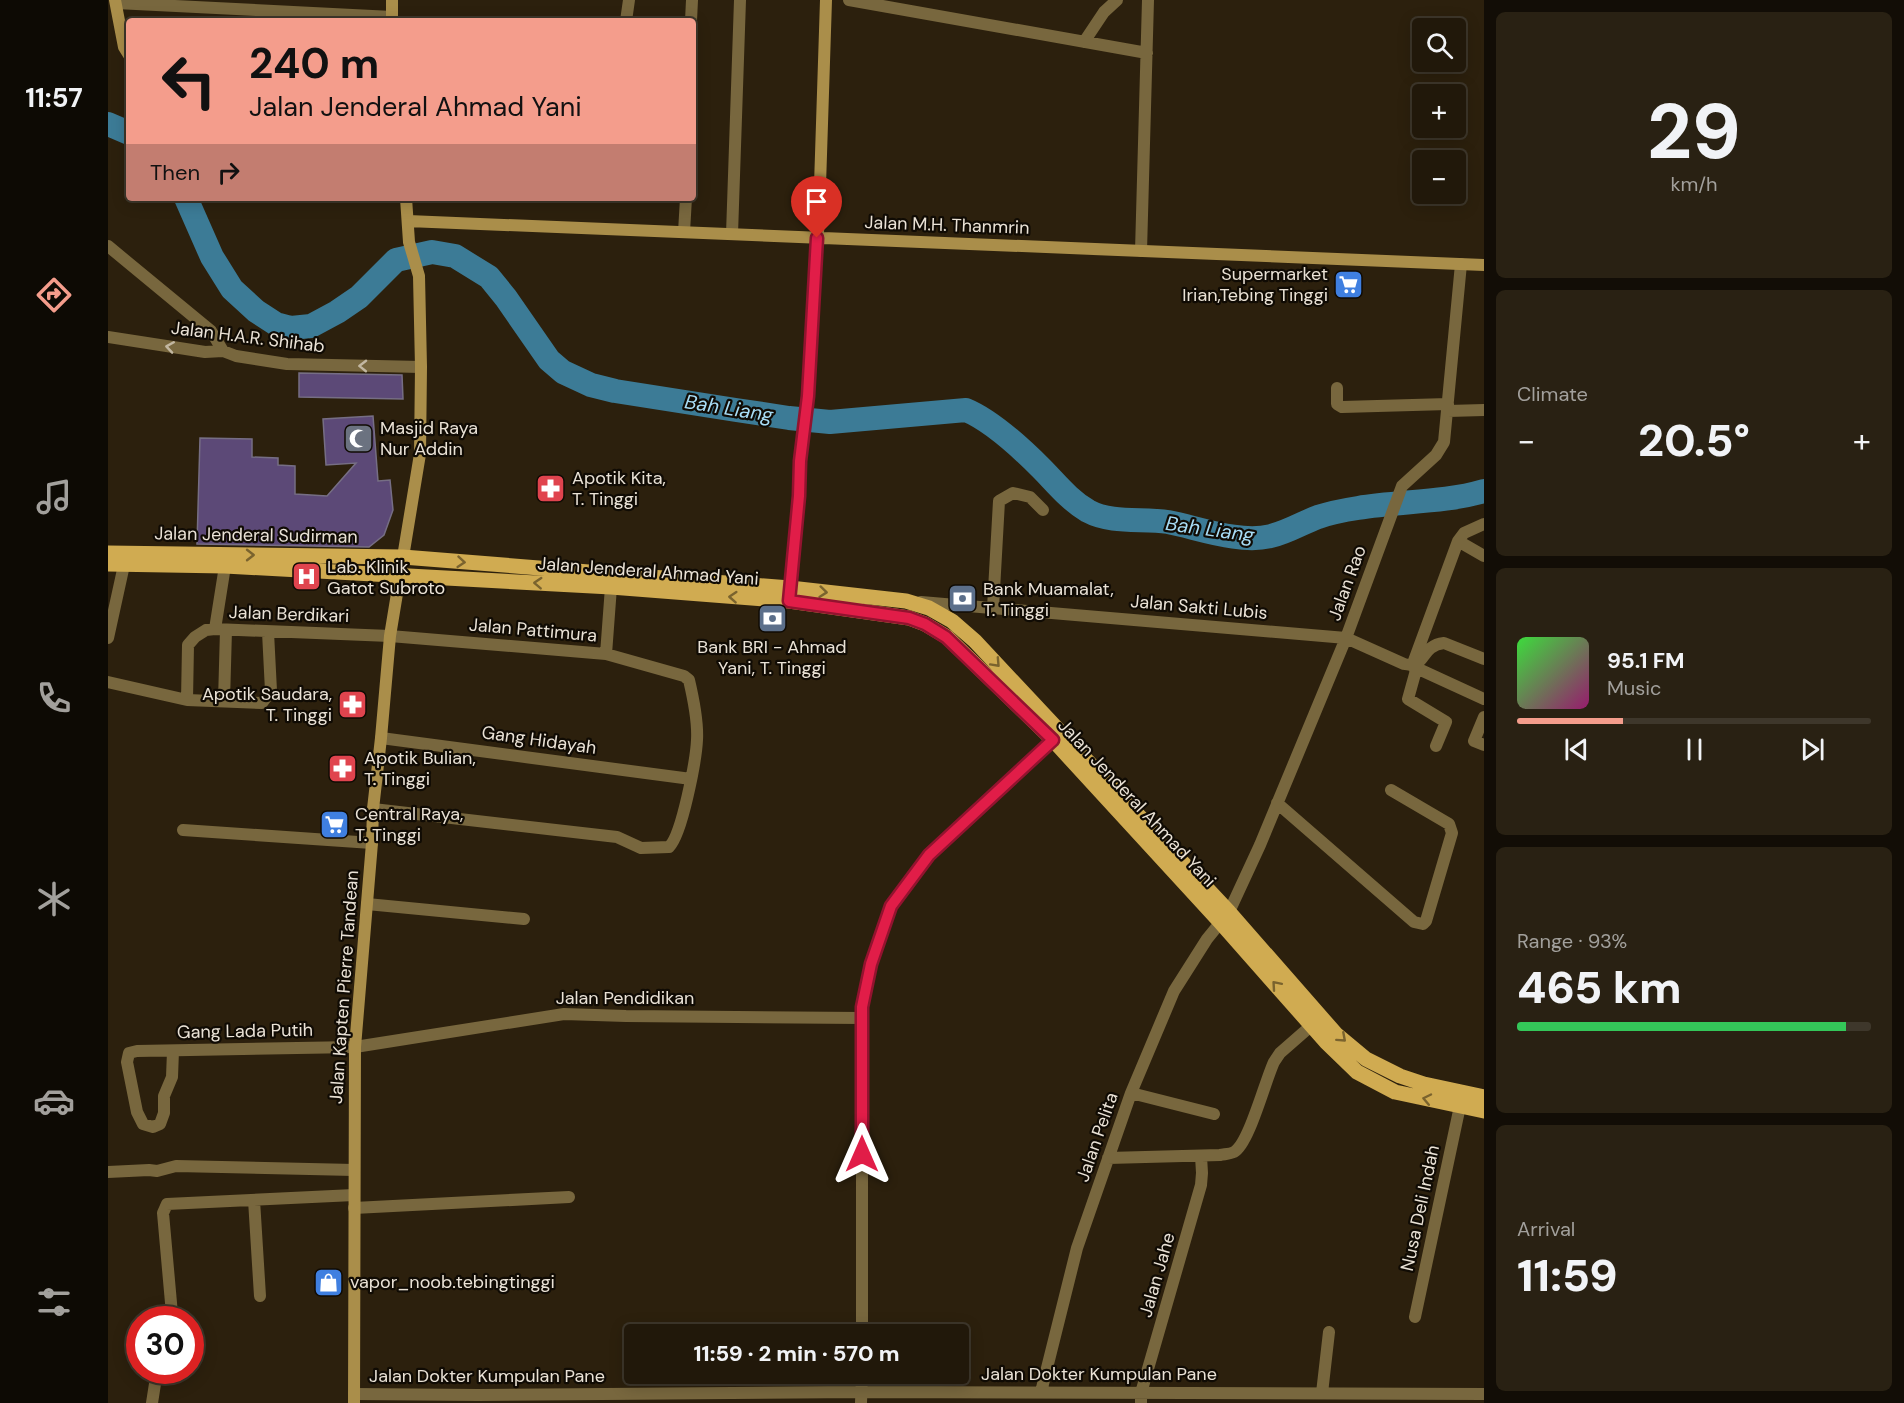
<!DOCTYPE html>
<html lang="en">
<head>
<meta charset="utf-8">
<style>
  body { margin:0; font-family:"DM Sans",sans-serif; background:#292113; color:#f1f3f6; height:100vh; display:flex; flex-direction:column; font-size:22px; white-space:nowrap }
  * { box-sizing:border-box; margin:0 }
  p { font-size:20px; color:#a2a09c }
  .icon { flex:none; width:33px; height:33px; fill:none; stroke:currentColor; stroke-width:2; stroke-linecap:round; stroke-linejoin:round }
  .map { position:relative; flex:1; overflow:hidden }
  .details { display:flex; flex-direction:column; gap:12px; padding:12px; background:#120d06; width:420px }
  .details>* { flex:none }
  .banner { position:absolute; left:18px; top:18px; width:570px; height:183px; border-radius:6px; box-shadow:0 3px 15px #0003,0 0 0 2px #3e372b; background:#f49d8c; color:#111; overflow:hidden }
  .fabs { position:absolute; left:1304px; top:18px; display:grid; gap:12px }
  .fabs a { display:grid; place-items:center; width:54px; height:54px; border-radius:6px; background:#21180a; box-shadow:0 3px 15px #0003,0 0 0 2px #3e372b; font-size:30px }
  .speed { position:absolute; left:18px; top:1306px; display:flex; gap:12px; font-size:30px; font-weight:700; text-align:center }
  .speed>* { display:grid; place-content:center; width:78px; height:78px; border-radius:50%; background:#21180a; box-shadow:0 3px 15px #0003,0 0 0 2px #3e372b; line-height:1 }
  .speed .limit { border:9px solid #d22; background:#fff; color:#111 }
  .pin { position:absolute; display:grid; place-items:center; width:51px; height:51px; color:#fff; margin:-62px -26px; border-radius:50% 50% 50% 0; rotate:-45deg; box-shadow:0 0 6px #0007 }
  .pin .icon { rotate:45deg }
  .me { position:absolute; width:66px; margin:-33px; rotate:0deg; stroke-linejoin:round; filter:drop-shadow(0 0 4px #0008) }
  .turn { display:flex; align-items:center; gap:21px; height:126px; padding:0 24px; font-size:27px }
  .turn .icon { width:78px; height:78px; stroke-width:2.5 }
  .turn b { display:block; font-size:42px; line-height:51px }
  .then { display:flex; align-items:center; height:57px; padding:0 24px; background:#0003; gap:12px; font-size:22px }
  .big { font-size:45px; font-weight:800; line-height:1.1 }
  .details .tile { flex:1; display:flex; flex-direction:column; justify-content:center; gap:9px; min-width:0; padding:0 21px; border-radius:9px; background:#292113 }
  .details .dial { align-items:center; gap:0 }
  .dial b { font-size:78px; line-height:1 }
  .song { display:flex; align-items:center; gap:18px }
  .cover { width:72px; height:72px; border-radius:9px; background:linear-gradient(135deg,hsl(120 70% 55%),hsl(320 70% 35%)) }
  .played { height:6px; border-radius:3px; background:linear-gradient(90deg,#f49d8c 30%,#3e372b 30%) }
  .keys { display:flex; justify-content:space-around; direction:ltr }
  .heat { display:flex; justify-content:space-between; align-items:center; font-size:33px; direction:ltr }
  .charge { height:9px; border-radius:4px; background:linear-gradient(90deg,#34c759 93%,#3e372b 0) }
  .trip { position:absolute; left:516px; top:1324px; width:345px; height:60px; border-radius:6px; background:#21180a; box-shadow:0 3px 15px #0003,0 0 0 2px #3e372b; font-weight:800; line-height:60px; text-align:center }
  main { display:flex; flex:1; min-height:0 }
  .tab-bar { display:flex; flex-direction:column; width:108px; justify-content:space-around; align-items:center; background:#0d0a04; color:#a2a09c }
  .tab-bar .icon { width:42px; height:42px }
  .tab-bar .selected { color:#f49d8c }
  .tab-bar b { font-size:27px; color:#f1f3f6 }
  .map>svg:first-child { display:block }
</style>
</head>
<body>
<main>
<nav class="tab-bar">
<b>11:57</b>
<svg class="icon selected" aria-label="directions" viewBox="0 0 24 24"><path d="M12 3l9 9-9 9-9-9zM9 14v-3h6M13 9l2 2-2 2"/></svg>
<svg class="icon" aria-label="music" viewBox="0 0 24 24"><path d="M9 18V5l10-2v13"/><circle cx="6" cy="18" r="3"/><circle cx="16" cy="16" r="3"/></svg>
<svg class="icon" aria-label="phone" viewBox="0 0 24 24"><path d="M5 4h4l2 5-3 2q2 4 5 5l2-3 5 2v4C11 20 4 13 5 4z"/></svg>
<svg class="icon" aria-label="climate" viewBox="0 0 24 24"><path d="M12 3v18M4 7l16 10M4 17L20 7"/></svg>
<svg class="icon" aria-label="car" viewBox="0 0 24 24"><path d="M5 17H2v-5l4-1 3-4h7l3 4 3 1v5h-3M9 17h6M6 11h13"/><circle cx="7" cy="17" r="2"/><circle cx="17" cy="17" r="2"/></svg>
<svg class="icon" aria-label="filters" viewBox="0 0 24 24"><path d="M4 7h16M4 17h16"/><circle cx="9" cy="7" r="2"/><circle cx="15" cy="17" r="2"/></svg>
</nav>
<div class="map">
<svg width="1376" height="1403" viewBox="0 0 1376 1403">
  <rect width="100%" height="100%" fill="#2c200d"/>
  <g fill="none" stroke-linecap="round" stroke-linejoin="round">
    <path stroke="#3c7b96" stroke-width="24" d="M 0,124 L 21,133
      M 78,198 L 104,257 L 124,289 L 148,311 L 168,324 L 183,328 L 203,326 L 229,312 L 251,297 L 288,260 L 324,252 L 347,256 L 381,277 L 398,298 L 441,360 L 455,372 L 483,385 L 507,391 L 628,410 L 681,418 L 722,422 L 858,410 C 882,420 914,449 933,468 C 948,483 961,500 980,511 C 1004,524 1034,518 1060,522 C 1091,528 1132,544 1163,536 C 1180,532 1194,523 1210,517 C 1222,513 1237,510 1250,508 C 1292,501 1335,503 1376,491"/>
  </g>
  <path fill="#5c4977" stroke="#766e84" stroke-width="1.5" d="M 191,373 L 294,375 L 295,399 L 191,397 Z
    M 265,416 L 270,481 L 282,480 L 285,510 L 276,535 L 261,547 L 89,544 L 92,438 L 144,439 L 144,457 L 170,458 L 170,465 L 187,466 L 187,494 L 219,496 L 248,463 L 218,465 L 215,419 Z"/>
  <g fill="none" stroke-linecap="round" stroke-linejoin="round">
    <path stroke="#78673e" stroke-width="12" d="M 741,0 L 1039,53
      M 8,3 L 284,17
      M 518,21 L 521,0
      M 583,21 L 584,0
      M 976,42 L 996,12 L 1009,0
      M 576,232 L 578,198
      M 624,234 L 632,0
      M 0,246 L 103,331 L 115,351
      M 1033,251 L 1040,0
      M 0,337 L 97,352 L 115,351 L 128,356 L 179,364 L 313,367
      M 1229,388 L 1229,404 L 1234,407 L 1340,404
      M 1340,411 L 1376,410
      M 1376,524 L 1356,533 L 1350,541 L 1304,666 L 1376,699
      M 1350,541 L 1376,556
      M 117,566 L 107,629 L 282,636 L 498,654 L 576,676 L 581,680 C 585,697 590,723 589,740 C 588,760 574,835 561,847 L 533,848 L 509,837 L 265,809
      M 813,602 L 1238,638 L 1296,664 C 1319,669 1311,646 1336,643 L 1376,659
      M 885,608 L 891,501 L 905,493 L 922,497 L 935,510
      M 107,629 L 98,630 L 87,637 L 80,645 L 79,700 L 154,703 L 163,691 L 160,632
      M 0,638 L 16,565
      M 498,654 L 503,587
      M 1310,663 L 1300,699 L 1338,722 L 1328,746
      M 0,682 L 79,700
      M 116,701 L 118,630
      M 1376,717 L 1366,741 L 1376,745
      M 273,738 L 583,779
      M 1169,803 L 1306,922 L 1315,924 L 1318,921 L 1344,833 L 1341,824 L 1283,790
      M 75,830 L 264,843
      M 259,904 L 416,919
      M 65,1051 L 64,1077 L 56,1096 L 56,1113 L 52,1124 L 45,1127 L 35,1124 L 29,1112 L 19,1062 L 21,1053 L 29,1051 L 247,1047 L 456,1014 L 518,1016 L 754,1018
      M 1023,1093 L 1106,1114
      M 1000,1158 L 1112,1155 C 1117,1154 1122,1154 1126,1152 C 1141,1144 1157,1081 1166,1062 L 1172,1053 L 1204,1025
      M 0,1172 L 41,1170 L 49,1171 L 68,1166 L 246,1170
      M 146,1200 L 152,1296
      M 246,1208 L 461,1197
      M 64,1314 L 55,1213 L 59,1204 L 246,1195
      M 1307,1317 L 1352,1106
      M 754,1335 L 754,1007 L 763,964 L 783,906 L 821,855 L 951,734
      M 933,1392 L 969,1248 L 1023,1093 L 1066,991 L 1099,939 L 1121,912 L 1152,845 L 1238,638 L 1294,486 L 1328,455 L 1336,442 L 1353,264
      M 1214,1393 L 1221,1332
      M 246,1394 L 370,1395 L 753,1392 L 1376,1394
      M 44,1403 L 49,1371
      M 753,1403 L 754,1374
      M 1033,1403 L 1033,1393 L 1093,1185 L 1094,1173 L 1093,1156"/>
    <path stroke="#aa8e4a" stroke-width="12" d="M 7,0 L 16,47 L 21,55
      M 284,21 L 284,0
      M 300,221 L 1376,265
      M 682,594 L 691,496 L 692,461 L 700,396 L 711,216 L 718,0
      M 246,1403 L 247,1047 L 264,843 L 265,809 L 273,738 L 282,636 L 312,454 L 313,367 L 311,276 L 301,242 L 298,198"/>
    <path stroke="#d0ab51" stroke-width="15" d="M 0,553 L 295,557 L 682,588 L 798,601 L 821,608 L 844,621 L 867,641 L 1121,912 L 1228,1034 L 1258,1059 L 1292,1076 L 1316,1084 L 1376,1097
      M 0,564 L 117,566 L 503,587 L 681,601 L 801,618 L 817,624 L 839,637 L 945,740 L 1112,922 L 1218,1042 L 1249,1072 L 1287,1092 L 1376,1111"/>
  </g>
  <defs><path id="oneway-chevron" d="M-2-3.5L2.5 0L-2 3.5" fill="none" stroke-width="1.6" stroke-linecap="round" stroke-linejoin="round" transform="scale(1.5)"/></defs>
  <g stroke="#c2b7a1">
    <use href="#oneway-chevron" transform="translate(62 347) rotate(-171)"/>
    <use href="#oneway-chevron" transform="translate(255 366) rotate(-179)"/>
  </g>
  <g stroke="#7a632e">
    <use href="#oneway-chevron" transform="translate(142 555)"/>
    <use href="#oneway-chevron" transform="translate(353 562) rotate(5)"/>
    <use href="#oneway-chevron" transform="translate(430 583) rotate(-177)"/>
    <use href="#oneway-chevron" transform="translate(715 592) rotate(6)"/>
    <use href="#oneway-chevron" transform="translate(625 597) rotate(-176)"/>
    <use href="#oneway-chevron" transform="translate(888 663) rotate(47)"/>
    <use href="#oneway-chevron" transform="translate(1168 985) rotate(-131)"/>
    <use href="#oneway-chevron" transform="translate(1234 1038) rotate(42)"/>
    <use href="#oneway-chevron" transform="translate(1319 1099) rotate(-168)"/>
  </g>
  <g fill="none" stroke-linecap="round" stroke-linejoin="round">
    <defs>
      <path id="route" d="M 709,238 L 700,396 L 692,461 L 691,496 L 681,601 L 801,618 L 817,624 L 838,637 L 945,740 L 821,855 L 783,906 L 763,964 L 754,1007 L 754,1154"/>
    </defs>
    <use href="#route" stroke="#92132f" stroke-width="15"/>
    <use href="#route" stroke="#e11d48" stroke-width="10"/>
  </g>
  <defs>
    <symbol id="supermarket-square" viewBox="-11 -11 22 22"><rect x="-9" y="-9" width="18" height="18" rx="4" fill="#3f7fe0" stroke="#100b04"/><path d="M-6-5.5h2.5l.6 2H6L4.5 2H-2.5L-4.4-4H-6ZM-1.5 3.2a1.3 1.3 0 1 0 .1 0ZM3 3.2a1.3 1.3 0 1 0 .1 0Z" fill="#fff"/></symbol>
    <symbol id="mosque-square" viewBox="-11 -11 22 22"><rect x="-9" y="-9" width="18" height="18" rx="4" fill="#6b7280" stroke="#100b04"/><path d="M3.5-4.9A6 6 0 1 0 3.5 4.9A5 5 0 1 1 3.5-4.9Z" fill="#fff"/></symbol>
    <symbol id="pharmacy-square" viewBox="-11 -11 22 22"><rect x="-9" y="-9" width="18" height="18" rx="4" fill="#e0444e" stroke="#100b04"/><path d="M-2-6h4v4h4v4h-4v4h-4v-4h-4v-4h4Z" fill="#fff"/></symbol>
    <symbol id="hospital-square" viewBox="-11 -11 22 22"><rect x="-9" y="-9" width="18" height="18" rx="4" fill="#e0444e" stroke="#100b04"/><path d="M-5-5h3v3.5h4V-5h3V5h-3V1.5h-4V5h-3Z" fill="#fff"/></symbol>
    <symbol id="bank-square" viewBox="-11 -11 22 22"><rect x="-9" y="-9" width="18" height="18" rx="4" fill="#5c6f8a" stroke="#100b04"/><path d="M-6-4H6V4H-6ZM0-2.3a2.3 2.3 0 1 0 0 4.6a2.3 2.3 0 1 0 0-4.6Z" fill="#fff"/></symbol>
    <symbol id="shop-square" viewBox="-11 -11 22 22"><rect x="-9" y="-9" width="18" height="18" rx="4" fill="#3f7fe0" stroke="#100b04"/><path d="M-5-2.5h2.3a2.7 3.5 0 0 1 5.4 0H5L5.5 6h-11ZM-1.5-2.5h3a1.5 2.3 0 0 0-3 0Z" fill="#fff"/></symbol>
  </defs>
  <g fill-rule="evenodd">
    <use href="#supermarket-square" x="1224" y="268" width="33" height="33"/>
    <use href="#mosque-square" x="234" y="422" width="33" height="33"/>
    <use href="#pharmacy-square" x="426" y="472" width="33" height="33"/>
    <use href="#hospital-square" x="182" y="560" width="33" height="33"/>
    <use href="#bank-square" x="838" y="582" width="33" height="33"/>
    <use href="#bank-square" x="648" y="602" width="33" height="33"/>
    <use href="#pharmacy-square" x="228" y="688" width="33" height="33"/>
    <use href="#pharmacy-square" x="218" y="752" width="33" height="33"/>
    <use href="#supermarket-square" x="210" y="808" width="33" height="33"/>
    <use href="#shop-square" x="204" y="1266" width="33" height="33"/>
  </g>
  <g text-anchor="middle" stroke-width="4.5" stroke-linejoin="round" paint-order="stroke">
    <g font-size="18" fill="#eae2d6" stroke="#100b04">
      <text transform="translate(839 225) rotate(2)" y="6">Jalan M.H. Thanmrin</text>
      <text transform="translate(140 337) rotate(7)" y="6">Jalan H.A.R. Shihab</text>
      <text transform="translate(148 535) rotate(1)" y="6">Jalan Jenderal Sudirman</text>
      <text transform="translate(540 571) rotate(4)" y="6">Jalan Jenderal Ahmad Yani</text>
      <text transform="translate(1239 583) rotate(-70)" y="6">Jalan Rao</text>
      <text transform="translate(1091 607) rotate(5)" y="6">Jalan Sakti Lubis</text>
      <text transform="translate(181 614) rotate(2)" y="6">Jalan Berdikari</text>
      <text transform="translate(425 630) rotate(5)" y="6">Jalan Pattimura</text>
      <text transform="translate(431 740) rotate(8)" y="6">Gang Hidayah</text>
      <text transform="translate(1029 803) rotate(47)" y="6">Jalan Jenderal Ahmad Yani</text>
      <text transform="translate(236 987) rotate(-86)" y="6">Jalan Kapten Pierre Tandean</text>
      <text x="517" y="1004">Jalan Pendidikan</text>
      <text transform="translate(137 1031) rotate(-1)" y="6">Gang Lada Putih</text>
      <text transform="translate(989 1137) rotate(-71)" y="6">Jalan Pelita</text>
      <text transform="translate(1312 1208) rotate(-78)" y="6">Nusa Deli Indah</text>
      <text transform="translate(1049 1275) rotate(-74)" y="6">Jalan Jahe</text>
      <text x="991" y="1380">Jalan Dokter Kumpulan Pane</text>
      <text x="379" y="1382">Jalan Dokter Kumpulan Pane</text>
    </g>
    <g font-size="18" fill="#eae2d6" stroke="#100b04" text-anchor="start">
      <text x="1220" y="280" text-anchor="end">Supermarket<tspan x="1220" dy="21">Irian,Tebing Tinggi</tspan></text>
      <text x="272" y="434">Masjid Raya<tspan x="272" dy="21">Nur Addin</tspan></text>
      <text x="464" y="484">Apotik Kita,<tspan x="464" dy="21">T. Tinggi</tspan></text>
      <text x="219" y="573">Lab. Klinik<tspan x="219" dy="21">Gatot Subroto</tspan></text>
      <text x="875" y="595">Bank Muamalat,<tspan x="875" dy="21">T. Tinggi</tspan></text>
      <text x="664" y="653" text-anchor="middle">Bank BRI - Ahmad<tspan x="664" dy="21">Yani, T. Tinggi</tspan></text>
      <text x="224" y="700" text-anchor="end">Apotik Saudara,<tspan x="224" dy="21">T. Tinggi</tspan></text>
      <text x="256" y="764">Apotik Bulian,<tspan x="256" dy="21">T. Tinggi</tspan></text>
      <text x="247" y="820">Central Raya,<tspan x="247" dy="21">T. Tinggi</tspan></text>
      <text x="242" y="1288">vapor_noob.tebingtinggi</text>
    </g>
    <g font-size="20" font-style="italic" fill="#a8ddf6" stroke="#100b04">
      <text transform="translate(621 408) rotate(9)" y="7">Bah Liang</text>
      <text transform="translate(1102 529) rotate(8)" y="7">Bah Liang</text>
    </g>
  </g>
</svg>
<div class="fabs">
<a><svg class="icon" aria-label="search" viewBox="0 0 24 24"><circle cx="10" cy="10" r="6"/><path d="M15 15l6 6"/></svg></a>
<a>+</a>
<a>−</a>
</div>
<div class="speed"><div class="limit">30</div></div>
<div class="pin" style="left:709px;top:238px;background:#d93025"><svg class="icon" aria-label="arrive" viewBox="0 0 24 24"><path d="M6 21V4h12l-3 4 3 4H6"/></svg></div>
<svg class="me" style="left:754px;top:1154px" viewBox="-20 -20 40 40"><path d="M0-17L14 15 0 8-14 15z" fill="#e11d48" stroke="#fff" stroke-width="4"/></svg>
<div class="trip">11:59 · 2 min · 570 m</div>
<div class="banner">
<div class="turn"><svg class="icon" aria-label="left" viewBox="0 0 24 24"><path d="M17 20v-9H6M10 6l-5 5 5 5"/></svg><div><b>240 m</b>Jalan Jenderal Ahmad Yani</div></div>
<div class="then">Then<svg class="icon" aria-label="right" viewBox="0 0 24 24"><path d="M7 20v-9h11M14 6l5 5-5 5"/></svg></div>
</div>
</div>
<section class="details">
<div class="tile dial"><b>29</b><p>km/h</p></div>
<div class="tile"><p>Climate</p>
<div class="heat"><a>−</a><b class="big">20.5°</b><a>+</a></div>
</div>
<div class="tile">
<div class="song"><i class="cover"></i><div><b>95.1 FM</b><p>Music</p></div></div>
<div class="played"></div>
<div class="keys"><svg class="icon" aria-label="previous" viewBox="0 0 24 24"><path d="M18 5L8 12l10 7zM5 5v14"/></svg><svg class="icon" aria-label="pause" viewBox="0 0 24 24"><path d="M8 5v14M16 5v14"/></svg><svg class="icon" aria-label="next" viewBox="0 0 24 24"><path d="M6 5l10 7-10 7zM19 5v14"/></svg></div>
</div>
<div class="tile"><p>Range · 93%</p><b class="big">465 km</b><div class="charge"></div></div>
<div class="tile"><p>Arrival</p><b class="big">11:59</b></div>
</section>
</main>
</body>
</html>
